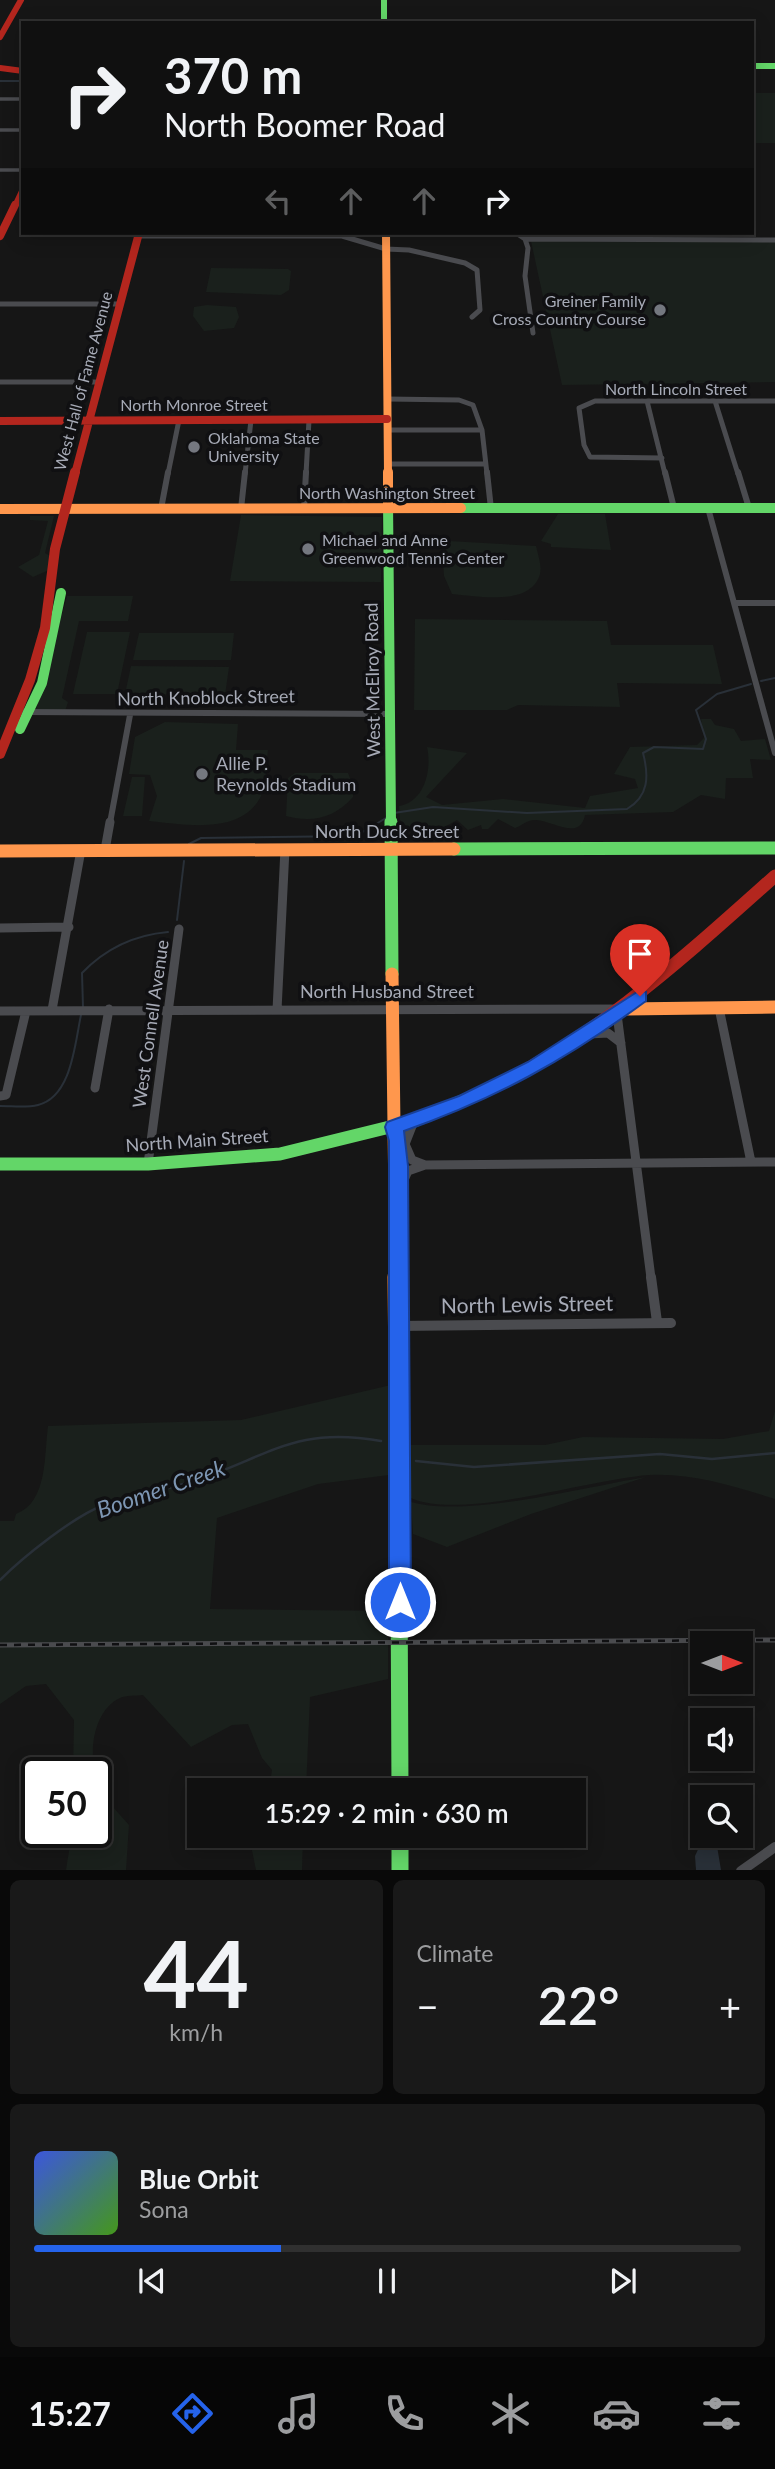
<!DOCTYPE html>
<html lang="en">
<head>
<meta charset="utf-8">
<style>
  body { margin:0; font-family:Lato,sans-serif; background:#191919; color:#f1f3f6; height:100vh; display:flex; flex-direction:column; font-size:26px; white-space:nowrap }
  * { box-sizing:border-box; margin:0 }
  p { font-size:23px; color:#9c9d9f }
  .icon { flex:none; width:38px; height:38px; fill:none; stroke:currentColor; stroke-width:2; stroke-linecap:round; stroke-linejoin:round }
  .map { position:relative; height:1870px; overflow:hidden }
  .panel { display:flex; flex-direction:column; gap:10px; padding:10px; background:#090909; flex:1 }
  .panel>* { flex:none }
  .banner { position:absolute; left:21px; top:21px; width:733px; height:214px; border-radius:0px; box-shadow:0 4px 18px #0003,0 0 0 2px #303030; background:#101010; color:#f1f3f6; overflow:hidden }
  .needle { width:46px; rotate:90deg }
  .buttons { position:absolute; left:690px; top:1631px; display:grid; gap:14px }
  .buttons a { display:grid; place-items:center; width:63px; height:63px; border-radius:0px; background:#101010; box-shadow:0 4px 18px #0003,0 0 0 2px #303030; font-size:35px }
  .speed { position:absolute; left:21px; top:1757px; display:flex; gap:14px; font-size:35px; font-weight:700; text-align:center }
  .speed>* { display:grid; place-content:center; width:91px; height:91px; border-radius:50%; background:#101010; box-shadow:0 4px 18px #0003,0 0 0 2px #303030; line-height:1 }
  .speed .limit { border:4px solid #111; border-radius:10px; background:#fff; color:#111 }
  .pin { position:absolute; display:grid; place-items:center; width:60px; height:60px; color:#fff; margin:-72px -30px; border-radius:50% 50% 50% 0; rotate:-45deg; box-shadow:0 0 7px #0007 }
  .pin .icon { rotate:45deg }
  .me { position:absolute; width:77px; margin:-38px; rotate:0deg; stroke-linejoin:round; filter:drop-shadow(0 0 5px #0008) }
  .turn { display:flex; align-items:center; gap:24px; height:147px; padding:0 28px; font-size:32px }
  .turn .icon { width:91px; height:91px; stroke-width:2.5 }
  .turn b { display:block; font-size:49px; line-height:60px }
  .lanes { display:flex; align-items:center; height:66px; padding:0 28px; background:#0003; justify-content:center; gap:35px; direction:ltr }
  .lanes .off { opacity:.35 }
  .big { font-size:52px; font-weight:600; line-height:1.1 }
  .panel .widget { flex:1; display:flex; flex-direction:column; justify-content:center; gap:10px; min-width:0; padding:0 24px; border-radius:10px; background:#191919 }
  .panel .dial { align-items:center; gap:0 }
  .dial b { font-size:91px; line-height:1 }
  .song { display:flex; align-items:center; gap:21px }
  .cover { width:84px; height:84px; border-radius:10px; background:linear-gradient(135deg,hsl(230 70% 55%),hsl(100 70% 35%)) }
  .played { height:7px; border-radius:4px; background:linear-gradient(90deg,#2563eb 35%,#303030 35%) }
  .keys { display:flex; justify-content:space-around; direction:ltr }
  .heat { display:flex; justify-content:space-between; align-items:center; font-size:38px; direction:ltr }
  .panel .tiles { flex:1; display:grid; gap:10px; grid-template-columns:1fr 1fr }
  .widget:last-child { grid-column:span 2 }
  .trip { position:absolute; left:187px; top:1778px; width:399px; height:70px; border-radius:0px; background:#101010; box-shadow:0 4px 18px #0003,0 0 0 2px #303030; font-weight:600; line-height:70px; text-align:center }
  .dock { display:flex; height:112px; justify-content:space-around; align-items:center; background:#060606; color:#9c9d9f }
  .dock .icon { width:49px; height:49px }
  .dock .current { color:#2563eb }
  .dock b { font-size:32px; color:#f1f3f6 }
  .map>svg:first-child { display:block }
</style>
</head>
<body>
<div class="map">
<svg width="775" height="1871" viewBox="0 0 775 1871">
  <rect width="100%" height="100%" fill="#161616"/>
  <path fill="#1a201c" d="M 753,93 L 775,93 L 775,143 L 753,143 Z
    M 531,241 L 775,242 L 775,382 L 562,385 Z
    M 211,268 L 288,269 L 291,271 L 289,290 L 281,295 L 206,292 Z
    M 207,305 L 236,307 L 239,317 L 234,328 L 204,331 L 193,316 L 194,307 Z
    M 558,514 L 605,514 L 611,550 L 551,547 L 551,544 L 541,541 Z
    M 241,515 L 382,517 L 381,582 L 230,581 Z
    M 30,516 L 54,516 L 45,553 L 50,556 L 49,570 L 33,577 L 18,567 L 39,555 L 48,521 L 30,520 Z
    M 449,541 L 536,546 C 538,555 542,566 540,574 C 531,607 477,596 452,594 L 444,576 L 442,545 Z
    M 67,596 L 133,596 L 128,621 L 79,621 L 62,698 L 68,702 L 64,714 L 35,713 Z
    M 415,619 L 607,621 L 611,645 L 713,645 L 722,684 L 617,683 L 620,707 L 518,705 L 507,710 L 414,710 Z
    M 87,632 L 130,632 L 117,694 L 73,694 Z
    M 139,633 L 234,633 L 231,660 L 133,660 Z
    M 131,666 L 229,667 L 225,695 L 125,694 Z
    M 701,719 L 711,719 L 715,725 L 734,729 L 741,741 L 765,739 L 771,760 L 750,759 L 753,778 L 726,778 L 725,799 L 701,795 L 673,812 L 585,815 C 580,841 553,821 536,820 C 528,819 523,825 515,828 L 498,819 L 488,829 L 482,829 L 481,825 L 468,830 L 457,820 L 441,829 L 415,834 L 400,820 L 399,806 C 425,802 432,769 427,747 L 467,753 L 426,797 L 442,805 L 503,799 L 585,808 L 590,796 L 638,788 L 635,779 L 614,774 L 630,747 L 697,745 L 704,738 Z
    M 165,722 L 238,724 L 236,750 L 268,750 C 266,763 267,787 260,798 C 239,836 183,824 149,821 L 157,796 L 150,775 L 129,774 L 135,737 Z
    M 295,773 L 348,773 L 353,786 L 353,797 C 335,818 312,823 286,816 L 288,778 Z
    M 132,777 L 145,777 L 142,816 L 123,816 Z
    M 391,1385 L 389,1475 L 318,1484 L 217,1518 L 210,1609 L 388,1611 L 388,1679 L 310,1697 L 306,1790 L 269,1790 L 272,1770 L 262,1758 L 248,1724 L 232,1725 L 191,1747 L 143,1695 C 136,1696 126,1695 120,1698 C 95,1709 88,1750 96,1773 L 73,1773 L 74,1720 L 46,1684 L 26,1686 L 0,1704 L 0,1521 L 14,1521 L 16,1514 C 48,1502 44,1455 48,1426 L 241,1420 Z
    M 775,1411 L 775,1499 C 733,1486 693,1473 649,1475 C 590,1479 461,1521 411,1498 L 410,1445 L 545,1445 L 583,1437 L 723,1439 L 769,1431 Z
    M 646,1477 L 531,1514 L 447,1547 L 413,1534 L 411,1502 C 466,1518 586,1487 646,1477 Z
    M 96,1773 L 104,1797 L 129,1825 L 126,1870 L 66,1870 L 72,1832 L 96,1832 Z
    M 249,1836 L 303,1836 L 302,1870 L 256,1870 Z"/>
  <path fill="#293038" d="M 701,1843 L 717,1846 L 721,1870 L 696,1870 L 695,1856 Z"/>
  <g fill="none" stroke-linecap="round" stroke-linejoin="round">
    <path stroke="#293038" stroke-width="2" d="M 0,81 L 23,81
      M 761,681 L 775,678
      M 394,813 L 433,807 L 527,813 L 627,809 C 649,796 649,776 643,753 L 654,747 L 703,749 L 706,739 L 696,710 L 717,694 L 751,684
      M 189,844 L 201,838 L 356,836 L 386,818
      M 177,920 L 184,861
      M 83,1007 L 82,973 C 106,948 134,935 168,932
      M 0,1106 C 13,1106 26,1108 38,1105 C 72,1097 75,1042 81,1015"/>
    <path stroke="#293038" stroke-width="2.5" d="M 416,1461 L 474,1467 L 660,1454 L 712,1459 L 775,1453
      M 0,1580 C 23,1557 74,1516 104,1505 C 134,1495 166,1490 197,1480 C 271,1455 296,1426 381,1441"/>
    <path stroke="#4a4b4f" stroke-width="3.5" d="M 0,99 L 23,99
      M 0,130 L 23,130
      M 0,170 L 23,170"/>
    <path stroke="#4a4b4f" stroke-width="5" d="M 516,233 L 525,239
      M 138,236 L 342,236 L 386,249 L 409,250 L 465,263 L 477,270 L 480,310 L 472,317
      M 525,239 L 775,240
      M 525,239 L 528,248 L 525,276 L 533,333
      M 0,304 L 120,304
      M 0,382 L 97,382
      M 387,399 L 459,400 L 473,405 L 482,430 L 487,474
      M 647,401 L 665,474
      M 715,401 L 738,474
      M 388,430 L 482,430
      M 662,458 L 590,457 L 584,445 L 579,408 L 595,401 L 775,401
      M 389,464 L 485,464
      M 168,474 L 179,420
      M 245,474 L 251,420
      M 306,474 L 309,420"/>
    <path stroke="#4a4b4f" stroke-width="6" d="M 487,472 L 491,509
      M 665,472 L 674,508
      M 738,472 L 749,508
      M 708,508 L 775,753
      M 161,509 L 168,472
      M 241,509 L 245,472
      M 304,509 L 306,472
      M 734,603 L 775,603
      M 23,712 L 392,714
      M 110,823 L 130,715"/>
    <path stroke="#4a4b4f" stroke-width="9" d="M 105,850 L 110,822
      M 0,928 L 69,927
      M 719,1008 L 751,1162
      M 52,1010 L 81,850
      M 277,1010 L 285,849
      M 0,1011 L 623,1009
      M 617,1014 L 651,1278
      M 589,1034 L 608,1033 L 621,1043
      M 95,1088 L 109,1009
      M 0,1096 L 6,1095 L 26,1011
      M 148,1164 L 179,929
      M 425,1165 L 775,1162
      M 399,1191 L 408,1171 L 425,1165 L 412,1160 L 405,1144 L 414,1121"/>
    <path stroke="#4a4b4f" stroke-width="10" d="M 651,1277 L 657,1322
      M 398,1326 L 671,1323
      M 741,1871 L 775,1847"/>
    <path stroke="#63d668" stroke-width="6" d="M 384,0 L 384,23
      M 752,66 L 775,66"/>
    <path stroke="#63d668" stroke-width="10" d="M 388,502 L 391,823
      M 461,508 L 775,508
      M 20,729 L 42,683 L 61,593"/>
    <path stroke="#63d668" stroke-width="13" d="M 391,822 L 392,974
      M 454,849 L 775,848
      M 0,1164 L 148,1164 L 280,1154 L 414,1121 L 479,1094"/>
    <path stroke="#63d668" stroke-width="17" d="M 399,1578 L 400,1790
      M 400,1836 L 400,1871"/>
    <path stroke="#ff974d" stroke-width="8" d="M 386,233 L 388,474"/>
    <path stroke="#ff974d" stroke-width="10" d="M 388,472 L 388,502
      M 0,509 L 461,508"/>
    <path stroke="#ff974d" stroke-width="13" d="M 0,851 L 454,849
      M 392,974 L 396,1278
      M 626,1009 L 775,1007"/>
    <path stroke="#ff974d" stroke-width="17" d="M 396,1277 L 399,1578"/>
    <path stroke="#b3261e" stroke-width="6" d="M 0,37 L 21,0
      M 0,68 L 23,71
      M 15,206 L 23,189"/>
    <path stroke="#b3261e" stroke-width="8" d="M 0,236 L 15,205
      M 0,421 L 387,419
      M 75,474 L 139,233"/>
    <path stroke="#b3261e" stroke-width="10" d="M 0,754 L 30,680 L 45,628 L 55,549 L 75,472"/>
    <path stroke="#b3261e" stroke-width="13" d="M 479,1094 C 593,1041 682,959 775,876"/>
    <defs>
      <path id="rail" d="M 0,1645 L 775,1640"/>
    </defs>
    <use href="#rail" stroke="#4a4b4e" stroke-width="5"/>
    <use href="#rail" stroke="#101012" stroke-width="2.5" stroke-dasharray="7" stroke-linecap="butt"/>
  </g>
  <path fill="#2563eb" stroke="#184099" stroke-width="2" d="M 640,990 L 646,992 L 646,1001 C 566,1060 497,1098 404,1131 L 408,1166 L 411,1602 L 408,1610 L 400,1613 L 392,1610 L 389,1602 L 389,1141 L 385,1127 L 387,1122 L 459,1096 L 528,1062 Z"/>
  <g fill="#74777f" stroke="#101012" stroke-width="2.5">
    <circle cx="660" cy="310" r="7"/>
    <circle cx="194" cy="447" r="7"/>
    <circle cx="308" cy="549" r="7"/>
    <circle cx="202" cy="774" r="7"/>
  </g>
  <g text-anchor="middle" stroke-width="7" stroke-linejoin="round" paint-order="stroke">
    <g font-size="16" fill="#a7abb7" stroke="#101012" text-anchor="start">
      <text x="646" y="307" text-anchor="end">Greiner Family<tspan x="646" dy="18">Cross Country Course</tspan></text>
      <text x="208" y="444">Oklahoma State<tspan x="208" dy="18">University</tspan></text>
      <text x="322" y="546">Michael and Anne<tspan x="322" dy="18">Greenwood Tennis Center</tspan></text>
    </g>
    <g font-size="16" fill="#a7abb7" stroke="#101012">
      <text transform="translate(83 381) rotate(-75)" y="6">West Hall of Fame Avenue</text>
      <text x="676" y="395">North Lincoln Street</text>
      <text x="194" y="411">North Monroe Street</text>
      <text x="387" y="499">North Washington Street</text>
    </g>
    <g font-size="18" fill="#a7abb7" stroke="#101012">
      <text transform="translate(373 680) rotate(-91)" y="6">West McElroy Road</text>
      <text transform="translate(206 698) rotate(-1)" y="6">North Knoblock Street</text>
      <text x="387" y="838">North Duck Street</text>
      <text x="387" y="998">North Husband Street</text>
      <text transform="translate(151 1024) rotate(-82)" y="6">West Connell Avenue</text>
      <text transform="translate(197 1141) rotate(-4)" y="6">North Main Street</text>
    </g>
    <g font-size="18" fill="#a7abb7" stroke="#101012" text-anchor="start">
      <text x="216" y="770">Allie P.<tspan x="216" dy="21">Reynolds Stadium</tspan></text>
    </g>
    <g font-size="21" fill="#a7abb7" stroke="#101012">
      <text transform="translate(527 1305) rotate(-1)" y="7">North Lewis Street</text>
    </g>
    <g font-size="23" font-style="italic" fill="#7d96b3" stroke="#101012">
      <text transform="translate(161 1489) rotate(-19)" y="8">Boomer Creek</text>
    </g>
  </g>
</svg>
<div class="buttons">
<a><svg class="needle" viewBox="-14 -14 28 28"><path d="M0-13l5 13h-10z" fill="#e53935"/><path d="M0 13l5-13h-10z" fill="#9c9d9f"/></svg></a>
<a><svg class="icon" aria-label="sound" viewBox="0 0 24 24"><path d="M4 9h4l5-4v14l-5-4H4zM17 9q2 3 0 6"/></svg></a>
<a><svg class="icon" aria-label="search" viewBox="0 0 24 24"><circle cx="10" cy="10" r="6"/><path d="M15 15l6 6"/></svg></a>
</div>
<div class="speed"><div class="limit">50</div></div>
<div class="pin" style="left:640px;top:996px;background:#d93025"><svg class="icon" aria-label="arrive" viewBox="0 0 24 24"><path d="M6 21V4h12l-3 4 3 4H6"/></svg></div>
<svg class="me" style="left:400px;top:1602px" viewBox="-20 -20 40 40"><circle r="17" fill="#2563eb" stroke="#fff" stroke-width="3"/><path d="M0-11L8 9 0 5-8 9z" fill="#fff"/></svg>
<div class="trip">15:29 · 2 min · 630 m</div>
<div class="banner">
<div class="turn"><svg class="icon" aria-label="right" viewBox="0 0 24 24"><path d="M7 20v-9h11M14 6l5 5-5 5"/></svg><div><b>370 m</b>North Boomer Road</div></div>
<div class="lanes"><svg class="icon off" aria-label="left" viewBox="0 0 24 24"><path d="M17 20v-9H6M10 6l-5 5 5 5"/></svg><svg class="icon off" aria-label="ahead" viewBox="0 0 24 24"><path d="M12 20V5M6 11l6-6 6 6"/></svg><svg class="icon off" aria-label="ahead" viewBox="0 0 24 24"><path d="M12 20V5M6 11l6-6 6 6"/></svg><svg class="icon" aria-label="right" viewBox="0 0 24 24"><path d="M7 20v-9h11M14 6l5 5-5 5"/></svg></div>
</div>
</div>
<section class="panel">
<div class="tiles">
<div class="widget dial"><b>44</b><p>km/h</p></div>
<div class="widget"><p>Climate</p>
<div class="heat"><a>−</a><b class="big">22°</b><a>+</a></div>
</div>
<div class="widget">
<div class="song"><i class="cover"></i><div><b>Blue Orbit</b><p>Sona</p></div></div>
<div class="played"></div>
<div class="keys"><svg class="icon" aria-label="previous" viewBox="0 0 24 24"><path d="M18 5L8 12l10 7zM5 5v14"/></svg><svg class="icon" aria-label="pause" viewBox="0 0 24 24"><path d="M8 5v14M16 5v14"/></svg><svg class="icon" aria-label="next" viewBox="0 0 24 24"><path d="M6 5l10 7-10 7zM19 5v14"/></svg></div>
</div>
</div>
</section>
<nav class="dock">
<b>15:27</b>
<svg class="icon current" aria-label="directions" viewBox="0 0 24 24"><path d="M12 3l9 9-9 9-9-9zM9 14v-3h6M13 9l2 2-2 2"/></svg>
<svg class="icon" aria-label="music" viewBox="0 0 24 24"><path d="M9 18V5l10-2v13"/><circle cx="6" cy="18" r="3"/><circle cx="16" cy="16" r="3"/></svg>
<svg class="icon" aria-label="phone" viewBox="0 0 24 24"><path d="M5 4h4l2 5-3 2q2 4 5 5l2-3 5 2v4C11 20 4 13 5 4z"/></svg>
<svg class="icon" aria-label="climate" viewBox="0 0 24 24"><path d="M12 3v18M4 7l16 10M4 17L20 7"/></svg>
<svg class="icon" aria-label="car" viewBox="0 0 24 24"><path d="M5 17H2v-5l4-1 3-4h7l3 4 3 1v5h-3M9 17h6M6 11h13"/><circle cx="7" cy="17" r="2"/><circle cx="17" cy="17" r="2"/></svg>
<svg class="icon" aria-label="filters" viewBox="0 0 24 24"><path d="M4 7h16M4 17h16"/><circle cx="9" cy="7" r="2"/><circle cx="15" cy="17" r="2"/></svg>
</nav>
</body>
</html>
